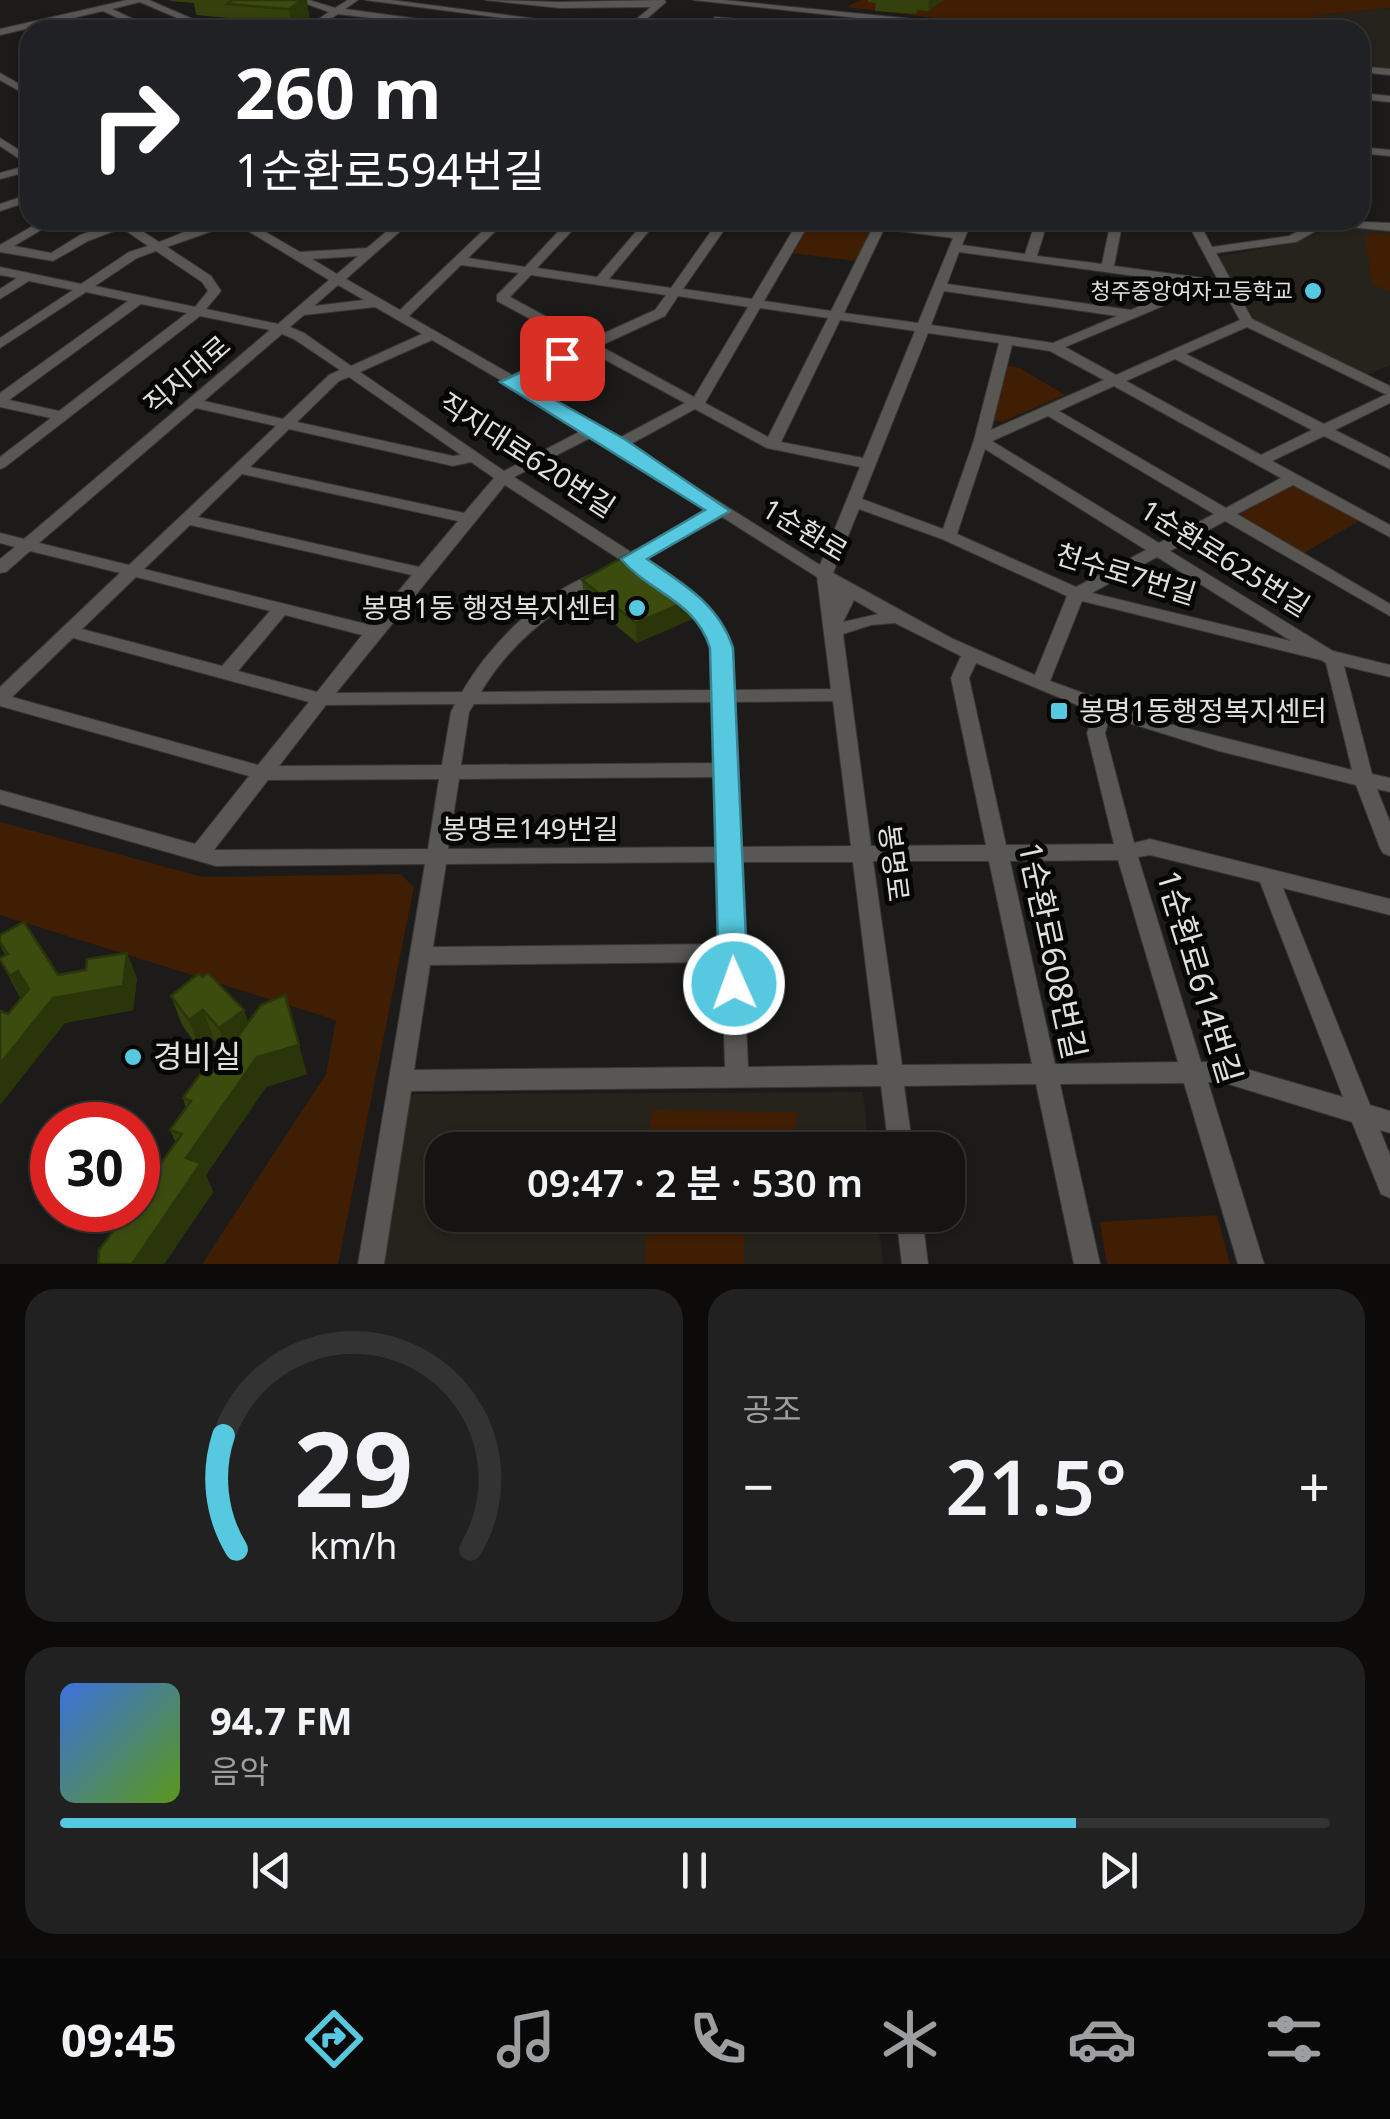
<!DOCTYPE html>
<html lang="ko">
<head>
<meta charset="utf-8">
<style>
  body { margin:0; font-family:"Noto Sans","Noto Sans KR",sans-serif; background:#222121; color:#f1f3f6; height:100vh; display:flex; flex-direction:column; font-size:38px; white-space:nowrap }
  * { box-sizing:border-box; margin:0 }
  p { font-size:32px; color:#9d9ea0 }
  .icon { flex:none; width:55px; height:55px; fill:none; stroke:currentColor; stroke-width:2; stroke-linecap:round; stroke-linejoin:round }
  .map { position:relative; height:1264px; overflow:hidden }
  .panel { display:flex; flex-direction:column; gap:25px; padding:25px; background:#0c0b0a; flex:1 }
  .panel>* { flex:none }
  .top-card { position:absolute; left:20px; top:20px; width:1350px; height:210px; border-radius:30px; box-shadow:0 2px 8px #0004,0 0 0 2px #343333; background:#202124; color:#fff; overflow:hidden }
  .speed { position:absolute; left:30px; top:1102px; display:flex; gap:20px; font-size:50px; font-weight:700; text-align:center }
  .speed>* { display:grid; place-content:center; width:130px; height:130px; border-radius:50%; background:#151413; box-shadow:0 2px 8px #0004,0 0 0 2px #343333; line-height:1 }
  .speed .limit { border:15px solid #d22; background:#fff; color:#111 }
  .pin { position:absolute; display:grid; place-items:center; width:85px; height:85px; color:#fff; margin:-42px; border-radius:20px; box-shadow:0 5px 15px #0006 }
  .me { position:absolute; width:110px; margin:-55px; rotate:358deg; stroke-linejoin:round; filter:drop-shadow(0 0 8px #0008) }
  .turn { display:flex; align-items:center; gap:35px; height:210px; padding:0 50px; font-size:45px }
  .turn .icon { width:130px; height:130px; stroke-width:2.5 }
  .turn b { display:block; font-size:70px; line-height:85px }
  .big { font-size:75px; font-weight:600; line-height:1.1 }
  .panel .widget { flex:1; display:flex; flex-direction:column; justify-content:center; gap:15px; min-width:0; padding:0 35px; border-radius:30px; background:#222121 }
  .panel .dial { align-items:center; gap:0 }
  .dial svg { height:260px; overflow:visible; fill:none; stroke:#343333; stroke-width:7; stroke-linecap:round; text-anchor:middle }
  .dial text { fill:#f1f3f6; stroke:none }
  .song { display:flex; align-items:center; gap:30px }
  .cover { width:120px; height:120px; border-radius:15px; background:linear-gradient(135deg,hsl(220 70% 55%),hsl(90 70% 35%)) }
  .played { height:10px; border-radius:5px; background:linear-gradient(90deg,#56c9e0 80%,#343333 80%) }
  .keys { display:flex; justify-content:space-around; direction:ltr }
  .heat { display:flex; justify-content:space-between; align-items:center; font-size:55px; direction:ltr }
  .panel .tiles { flex:1; display:grid; gap:25px; grid-template-columns:1fr 1fr }
  .widget:last-child { grid-column:span 2 }
  .trip { position:absolute; left:425px; top:1132px; width:540px; height:100px; border-radius:30px; background:#151413; box-shadow:0 2px 8px #0004,0 0 0 2px #343333; font-weight:600; line-height:100px; text-align:center }
  .menu { display:flex; height:160px; justify-content:space-around; align-items:center; background:#080808; color:#9d9ea0 }
  .menu .icon { width:70px; height:70px }
  .menu .selected { color:#56c9e0 }
  .menu b { font-size:45px; color:#f1f3f6 }
  .map>svg:first-child { display:block }
</style>
</head>
<body>
<div class="map">
<svg width="1390" height="1264" viewBox="0 0 1390 1264">
  <rect width="100%" height="100%" fill="#1c1b19"/>
  <path fill="#25231b" d="M 1390,8 L 1390,68 L 1360,65 L 1360,30 L 1315,30 L 1316,15 Z
    M 1348,227 L 1390,230 L 1390,365 L 1366,376 L 1257,325 L 1215,257 L 1294,243 L 1322,231 Z
    M 863,1092 L 869,1150 L 442,1150 L 442,1215 L 877,1215 L 883,1264 L 382,1264 L 405,1101 L 415,1094 Z"/>
  <path fill="#3f1e03" d="M 861,0 L 1390,0 L 1390,8 L 1317,15 L 1315,30 L 1033,30 L 846,7 Z
    M 810,220 L 868,224 L 873,229 L 857,261 L 790,253 Z
    M 1374,233 L 1390,235 L 1390,291 L 1372,284 L 1365,237 Z
    M 1005,365 L 1020,368 L 1065,395 L 1002,422 L 992,420 Z
    M 1289,485 L 1296,485 L 1359,521 L 1302,554 L 1243,519 L 1241,513 Z
    M 0,822 L 203,877 L 400,874 L 414,887 L 338,1264 L 202,1264 L 326,1074 L 336,1020 L 0,915 Z
    M 651,1110 L 798,1112 L 795,1132 L 745,1144 L 745,1150 L 649,1150 Z
    M 647,1215 L 745,1215 L 744,1264 L 645,1264 Z
    M 1217,1215 L 1230,1264 L 1107,1264 L 1100,1222 Z"/>
  <g fill="none" stroke-linecap="round" stroke-linejoin="round">
    <defs>
      <path id="minor" d="M 127,0 L 149,0 L 218,30 L 205,30 L 140,2 L 112,9 L 156,30 L 144,30 L 103,11 L 0,35 L 0,29 Z
        M 296,0 L 309,0 L 335,8 L 348,0 L 358,0 L 345,9 L 499,30 L 471,30 L 338,14 L 324,23 L 365,30 L 302,30 L 329,12 Z
        M 365,0 L 391,0 L 567,23 L 563,26 Z
        M 485,0 L 560,2 L 664,0 L 666,2 L 634,30 L 623,30 L 651,7 L 560,8 Z
        M 693,0 L 723,0 L 994,27 L 999,30 L 967,30 Z
        M 715,17 L 819,27 L 824,30 L 791,30 L 712,22 Z
        M 1360,66 L 1390,69 L 1390,75 L 1360,72 Z
        M 0,73 L 30,90 L 30,97 L 0,80 Z
        M 1360,93 L 1390,96 L 1390,102 L 1360,99 Z
        M 0,138 L 30,157 L 30,171 L 0,179 L 0,173 L 29,165 L 0,146 Z
        M 1360,147 L 1390,150 L 1390,156 L 1360,153 Z
        M 30,194 L 30,201 L 0,211 L 0,204 Z
        M 43,220 L 58,220 L 14,246 L 51,253 L 80,235 L 114,223 L 111,220 L 125,220 L 159,242 C 187,232 227,209 256,226 L 273,220 L 290,220 L 264,231 L 300,252 L 367,248 L 400,220 L 413,220 L 346,279 L 400,310 L 494,220 L 507,220 L 468,258 L 525,267 L 569,220 L 582,220 L 537,268 L 597,277 L 646,220 L 658,220 L 609,279 L 671,288 L 719,220 L 731,220 L 683,289 L 752,299 L 799,220 L 811,220 L 764,301 L 831,311 L 873,227 L 844,224 L 838,220 L 871,220 L 956,231 L 960,220 L 972,220 L 962,245 L 1025,254 L 1036,220 L 1048,220 L 1037,256 L 1102,264 L 1111,220 L 1123,220 L 1114,266 L 1218,280 L 1186,220 L 1198,220 L 1212,247 L 1289,236 L 1312,224 L 1311,220 L 1390,223 L 1390,231 L 1327,225 L 1296,242 L 1216,253 L 1252,319 L 1390,386 L 1390,403 L 1335,430 L 1390,458 L 1390,469 L 1324,436 L 1272,461 L 1390,525 L 1390,537 L 1293,485 L 1237,514 L 1390,604 L 1390,616 L 1225,521 L 1170,551 L 1333,651 L 1390,665 L 1390,677 L 1344,666 L 1372,774 L 1390,778 L 1390,792 L 1377,789 L 1390,822 L 1390,856 L 1383,853 L 1380,848 L 1356,785 L 1219,751 L 1110,717 L 1105,733 L 1134,843 L 1150,839 L 1390,899 L 1390,915 L 1283,888 L 1370,1105 L 1390,1111 L 1390,1133 L 1380,1130 L 1390,1155 L 1390,1198 L 1381,1194 L 1352,1122 L 1222,1082 L 1208,1082 L 1264,1264 L 1238,1264 L 1184,1083 L 1060,1084 L 1100,1264 L 1074,1264 L 1036,1084 L 904,1086 L 913,1150 L 889,1150 L 881,1086 L 411,1091 L 384,1264 L 358,1264 L 425,864 L 216,866 L 0,804 L 0,790 L 195,844 L 249,776 L 0,706 L 0,687 L 120,573 L 30,551 L 6,572 L 0,573 L 0,559 L 15,547 L 0,543 L 0,533 L 24,539 L 270,330 L 200,316 L 5,467 L 0,469 L 0,457 L 51,418 L 0,407 L 0,393 L 128,301 L 86,292 L 0,348 L 0,338 L 73,290 L 29,281 L 0,299 L 0,289 L 17,278 L 0,275 L 0,267 L 81,284 L 129,252 L 148,246 L 122,228 L 88,241 L 53,261 L 0,252 L 0,245 ZM 235,223 L 329,280 L 278,324 L 206,309 L 221,291 L 211,276 L 167,247 ZM 884,229 L 953,238 L 918,323 L 844,313 ZM 156,251 L 202,282 L 208,291 L 195,307 L 95,286 L 137,258 ZM 959,252 L 1142,277 L 1151,301 L 1131,310 L 947,284 ZM 358,256 L 337,274 L 312,259 ZM 461,265 L 519,273 L 497,295 L 497,301 L 579,345 L 512,375 L 409,316 ZM 531,275 L 666,295 L 655,310 L 589,340 L 510,297 ZM 1155,279 L 1222,288 L 1240,320 L 1116,375 L 1065,347 L 1163,306 L 1164,303 ZM 338,285 L 364,300 L 314,306 ZM 944,291 L 1117,316 L 1053,343 L 931,325 ZM 678,296 L 748,307 L 694,397 L 600,346 L 665,316 ZM 141,304 L 187,313 L 59,411 L 9,400 ZM 375,307 L 422,334 L 351,366 L 304,333 L 290,327 L 304,315 ZM 760,308 L 828,318 L 768,437 L 705,403 ZM 840,320 L 915,331 L 863,458 L 781,442 ZM 1247,327 L 1385,394 L 1387,394 L 1324,424 L 1186,354 ZM 928,333 L 999,343 L 974,440 L 943,529 L 862,499 ZM 282,334 L 294,339 L 340,370 L 329,375 L 283,419 L 204,401 ZM 432,340 L 502,381 L 504,385 L 510,386 L 583,430 L 504,471 L 360,372 ZM 1012,345 L 1050,351 L 1104,380 L 991,430 ZM 589,351 L 685,403 L 619,438 L 522,381 ZM 1175,359 L 1312,430 L 1261,455 L 1126,381 ZM 349,377 L 461,455 L 453,456 L 297,422 L 339,381 ZM 1114,386 L 1281,478 L 1226,508 L 1059,411 ZM 196,408 L 276,426 L 129,565 L 39,543 ZM 695,409 L 767,448 L 860,467 L 820,565 L 629,445 ZM 1048,416 L 1214,514 L 1159,543 L 992,441 ZM 289,429 L 453,466 L 471,462 L 494,478 L 464,513 L 250,467 ZM 594,436 L 711,510 L 631,552 L 514,477 ZM 985,449 L 1146,550 L 1076,587 L 957,534 ZM 242,474 L 458,521 L 419,567 L 198,517 ZM 505,485 L 619,559 L 616,563 L 618,567 L 630,566 L 646,574 L 654,569 L 643,560 L 722,517 L 817,577 L 831,689 L 732,690 C 729,633 726,622 682,585 L 676,584 L 668,589 L 699,617 L 712,648 L 713,690 L 481,692 C 512,640 555,609 607,580 L 609,576 L 607,572 L 601,571 C 544,590 492,641 462,692 L 336,693 ZM 859,509 L 942,539 L 1067,596 L 1035,675 L 951,638 L 833,573 ZM 190,525 L 412,575 L 370,625 L 144,569 ZM 1157,557 L 1291,641 L 1092,593 ZM 136,577 L 270,611 L 222,666 L 82,629 ZM 854,600 L 878,614 L 843,622 ZM 1082,601 L 1321,660 L 1326,663 L 1352,770 L 1169,724 L 1050,681 ZM 285,615 L 362,635 L 317,692 L 238,671 ZM 895,623 L 961,656 L 951,678 L 986,845 L 871,846 L 843,634 L 871,625 ZM 73,638 L 309,702 L 258,765 L 12,697 ZM 976,663 L 1094,712 L 1087,733 L 1114,844 L 1006,845 L 969,678 ZM 833,701 L 851,846 L 739,847 L 735,774 L 738,770 L 735,765 L 732,702 ZM 714,702 L 716,763 L 461,765 L 469,712 L 474,704 ZM 455,704 L 451,712 L 442,765 L 279,766 L 326,705 ZM 716,777 L 718,847 L 448,849 L 459,779 ZM 439,779 L 428,849 L 214,850 L 268,780 ZM 1150,855 L 1260,882 L 1343,1097 L 1222,1062 L 1201,1062 L 1138,857 ZM 1118,860 L 1178,1062 L 1055,1064 L 1010,861 ZM 873,861 L 989,861 L 1032,1064 L 902,1065 ZM 719,862 L 721,944 L 433,947 L 446,864 ZM 739,862 L 853,862 L 878,1065 L 748,1067 ZM 722,962 L 725,1067 L 414,1070 L 430,965 Z
        M 896,1215 L 922,1215 L 928,1264 L 902,1264 Z"/>
    </defs>
    <use href="#minor" stroke="#363635" stroke-width="2"/>
    <use href="#minor" fill="#585754" fill-rule="evenodd"/>
  </g>
  <path fill="#34410d" d="M 170,0 L 307,0 L 309,17 L 292,29 L 231,24 L 229,18 L 196,15 L 194,3 L 171,1 Z
    M 868,0 L 944,0 L 928,11 L 918,10 L 916,14 L 875,11 L 876,3 L 868,2 Z
    M 582,580 L 692,619 L 637,643 L 584,599 Z
    M 0,935 L 58,975 L 137,978 L 133,1010 L 65,1023 L 8,1014 L 21,999 L 0,960 L 5,955 L 0,944 Z
    M 171,996 L 244,1010 L 248,1023 L 307,1074 L 266,1087 L 206,1175 L 213,1192 L 164,1264 L 98,1264 L 118,1224 L 114,1215 L 145,1186 L 176,1143 L 170,1130 L 186,1108 L 183,1098 L 209,1076 L 226,1053 L 214,1040 L 200,1050 L 182,1025 Z"/>
  <path fill="#2a350a" d="M 302,0 L 307,0 L 309,17 L 292,29 L 289,9 Z
    M 929,0 L 944,0 L 928,11 Z
    M 692,599 L 692,619 L 637,643 L 636,623 Z
    M 127,953 L 137,978 L 133,1010 L 65,1023 L 0,1105 L 0,1064 L 53,998 Z
    M 18,971 L 30,996 L 22,1000 L 10,976 Z
    M 285,995 L 307,1074 L 266,1087 L 206,1175 L 213,1192 L 164,1264 L 132,1264 L 186,1158 Z
    M 203,1010 L 214,1040 L 200,1050 L 189,1020 Z
    M 244,1010 L 253,1039 L 229,1058 L 219,1028 Z"/>
  <path fill="#3c4c0f" stroke="#2a350a" stroke-width="2.5" d="M 233,0 L 302,0 L 289,9 L 227,4 Z
    M 631,553 L 692,599 L 636,623 L 582,580 Z
    M 24,922 L 58,975 L 86,970 L 87,959 L 127,953 L 123,986 L 53,998 L 0,1064 L 0,1013 L 1,1011 L 8,1014 L 29,989 L 18,971 L 10,976 L 0,960 L 0,958 L 8,954 L 0,942 L 0,935 Z
    M 199,973 L 202,977 L 208,973 L 244,1010 L 219,1028 L 203,1010 L 189,1020 L 171,996 Z
    M 285,995 L 299,1045 L 257,1057 L 186,1158 L 201,1163 L 132,1264 L 98,1264 L 99,1250 L 123,1218 L 114,1215 L 118,1210 L 138,1210 L 138,1183 L 145,1186 L 182,1134 L 170,1130 L 191,1101 L 183,1098 L 201,1073 L 209,1076 L 261,1005 Z"/>
  <path fill="#56c9e0" stroke="#388392" stroke-width="2.5" d="M 562,353 L 571,358 L 569,362 L 523,382 L 626,440 L 730,511 L 647,559 C 683,584 719,604 733,648 L 748,984 L 744,992 L 734,996 L 723,992 L 719,984 L 710,648 C 695,600 650,593 621,559 L 705,510 L 500,382 Z"/>
  <g fill="#56c9e0" stroke="#060605" stroke-width="4">
    <circle cx="1313" cy="291" r="10"/>
    <circle cx="637" cy="608" r="10"/>
    <rect x="1049" y="701" width="20" height="20" rx="5"/>
    <circle cx="133" cy="1057" r="10"/>
  </g>
  <g text-anchor="middle" stroke-width="10" stroke-linejoin="round" paint-order="stroke">
    <g font-size="22" fill="#e0e0de" stroke="#060605" text-anchor="end">
      <text x="1293" y="299">청주중앙여자고등학교</text>
    </g>
    <g font-size="28" fill="#e0e0de" stroke="#060605">
      <text transform="translate(187 375) rotate(-41)" y="10">직지대로</text>
      <text transform="translate(527 455) rotate(33)" y="10">직지대로620번길</text>
      <text transform="translate(805 530) rotate(31)" y="10">1순환로</text>
      <text transform="translate(1225 558) rotate(32)" y="10">1순환로625번길</text>
      <text transform="translate(1126 574) rotate(17)" y="10">천수로7번길</text>
      <text x="530" y="839">봉명로149번길</text>
      <text transform="translate(894 863) rotate(83)" y="10">봉명로</text>
    </g>
    <g font-size="28" fill="#e0e0de" stroke="#060605" text-anchor="end">
      <text x="617" y="618">봉명1동 행정복지센터</text>
      <text x="1079" y="721" text-anchor="start">봉명1동행정복지센터</text>
    </g>
    <g font-size="32" fill="#e0e0de" stroke="#060605">
      <text transform="translate(1052 951) rotate(78)" y="11">1순환로608번길</text>
      <text transform="translate(1199 977) rotate(73)" y="11">1순환로614번길</text>
    </g>
    <g font-size="32" fill="#e0e0de" stroke="#060605" text-anchor="start">
      <text x="153" y="1068">경비실</text>
    </g>
  </g>
</svg>
<div class="speed"><div class="limit">30</div></div>
<div class="pin" style="left:562px;top:358px;background:#d93025"><svg class="icon" aria-label="arrive" viewBox="0 0 24 24"><path d="M6 21V4h12l-3 4 3 4H6"/></svg></div>
<svg class="me" style="left:734px;top:984px" viewBox="-20 -20 40 40"><circle r="17" fill="#56c9e0" stroke="#fff" stroke-width="3"/><path d="M0-11L8 9 0 5-8 9z" fill="#fff"/></svg>
<div class="trip">09:47 · 2 분 · 530 m</div>
<div class="top-card">
<div class="turn"><svg class="icon" aria-label="right" viewBox="0 0 24 24"><path d="M7 20v-9h11M14 6l5 5-5 5"/></svg><div><b>260 m</b>1순환로594번길</div></div>
</div>
</div>
<section class="panel">
<div class="tiles">
<div class="widget dial"><svg viewBox="0 0 100 80">
<path d="M14 69A42 42 0 1 1 86 69"/>
<path d="M14 69A42 42 0 0 1 10 34" stroke="#56c9e0"/>
<text x="50" y="56" font-size="32" font-weight="700">29</text>
<text x="50" y="72" font-size="11">km/h</text>
</svg></div>
<div class="widget"><p>공조</p>
<div class="heat"><a>−</a><b class="big">21.5°</b><a>+</a></div>
</div>
<div class="widget">
<div class="song"><i class="cover"></i><div><b>94.7 FM</b><p>음악</p></div></div>
<div class="played"></div>
<div class="keys"><svg class="icon" aria-label="previous" viewBox="0 0 24 24"><path d="M18 5L8 12l10 7zM5 5v14"/></svg><svg class="icon" aria-label="pause" viewBox="0 0 24 24"><path d="M8 5v14M16 5v14"/></svg><svg class="icon" aria-label="next" viewBox="0 0 24 24"><path d="M6 5l10 7-10 7zM19 5v14"/></svg></div>
</div>
</div>
</section>
<nav class="menu">
<b>09:45</b>
<svg class="icon selected" aria-label="directions" viewBox="0 0 24 24"><path d="M12 3l9 9-9 9-9-9zM9 14v-3h6M13 9l2 2-2 2"/></svg>
<svg class="icon" aria-label="music" viewBox="0 0 24 24"><path d="M9 18V5l10-2v13"/><circle cx="6" cy="18" r="3"/><circle cx="16" cy="16" r="3"/></svg>
<svg class="icon" aria-label="phone" viewBox="0 0 24 24"><path d="M5 4h4l2 5-3 2q2 4 5 5l2-3 5 2v4C11 20 4 13 5 4z"/></svg>
<svg class="icon" aria-label="climate" viewBox="0 0 24 24"><path d="M12 3v18M4 7l16 10M4 17L20 7"/></svg>
<svg class="icon" aria-label="car" viewBox="0 0 24 24"><path d="M5 17H2v-5l4-1 3-4h7l3 4 3 1v5h-3M9 17h6M6 11h13"/><circle cx="7" cy="17" r="2"/><circle cx="17" cy="17" r="2"/></svg>
<svg class="icon" aria-label="filters" viewBox="0 0 24 24"><path d="M4 7h16M4 17h16"/><circle cx="9" cy="7" r="2"/><circle cx="15" cy="17" r="2"/></svg>
</nav>
</body>
</html>
